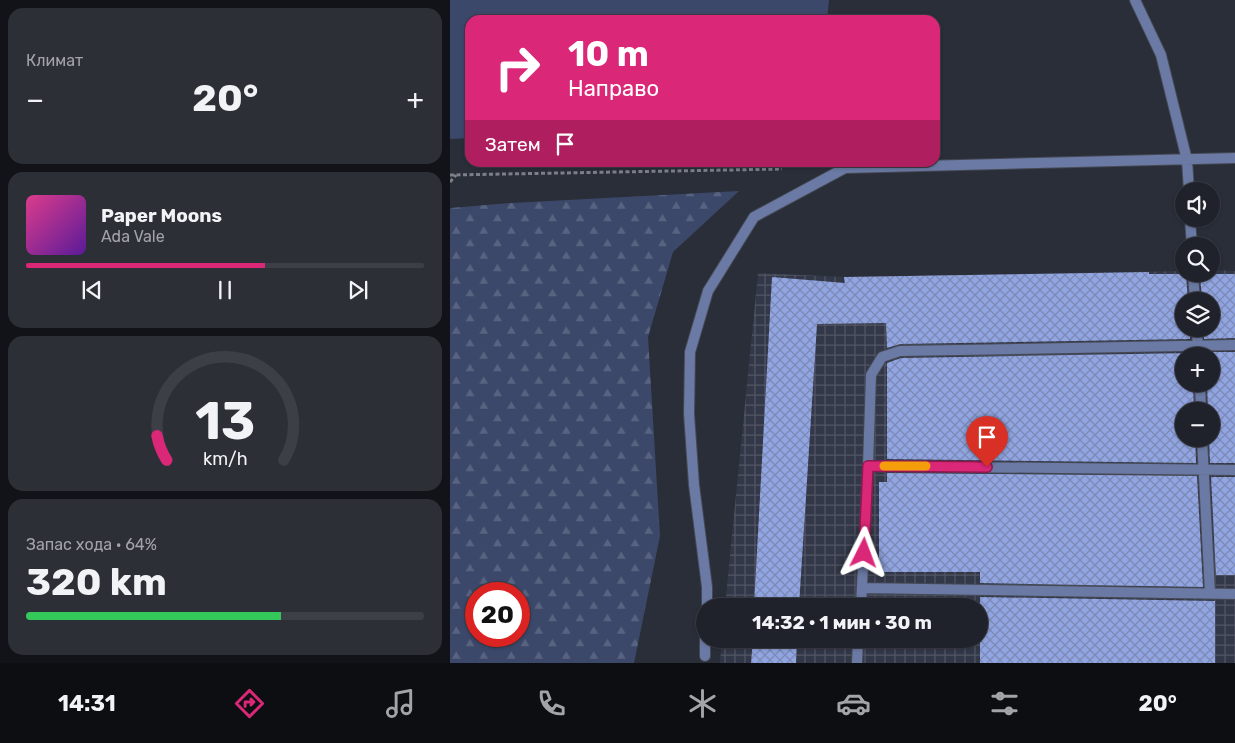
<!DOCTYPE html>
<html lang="ru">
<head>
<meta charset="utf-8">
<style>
  body { margin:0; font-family:Rubik,sans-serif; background:#2d2f37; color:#f1f3f6; height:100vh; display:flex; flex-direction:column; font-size:19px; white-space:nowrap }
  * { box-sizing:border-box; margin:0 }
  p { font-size:16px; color:#a2a4a9 }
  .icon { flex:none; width:28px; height:28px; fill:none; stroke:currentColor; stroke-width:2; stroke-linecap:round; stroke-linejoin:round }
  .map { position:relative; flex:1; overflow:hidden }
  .drawer { display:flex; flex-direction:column; gap:8px; padding:8px; background:#121318; width:450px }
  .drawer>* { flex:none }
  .guide { position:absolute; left:15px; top:15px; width:475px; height:152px; border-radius:15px; box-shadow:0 1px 4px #0004,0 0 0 1px #3d3f47; background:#db2777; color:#fff; overflow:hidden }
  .tools { position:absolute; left:725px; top:182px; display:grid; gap:10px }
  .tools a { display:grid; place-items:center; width:45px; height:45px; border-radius:50%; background:#20222b; box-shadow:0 1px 4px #0004,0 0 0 1px #3d3f47; font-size:25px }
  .speed { position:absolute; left:15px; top:582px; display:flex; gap:10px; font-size:25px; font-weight:700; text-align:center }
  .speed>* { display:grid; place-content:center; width:65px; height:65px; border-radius:50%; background:#20222b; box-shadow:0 1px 4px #0004,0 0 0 1px #3d3f47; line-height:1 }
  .speed .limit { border:8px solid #d22; background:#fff; color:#111 }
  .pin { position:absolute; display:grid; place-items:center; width:42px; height:42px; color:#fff; margin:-51px -21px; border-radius:50% 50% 50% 0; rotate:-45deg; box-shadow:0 0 5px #0007 }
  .pin .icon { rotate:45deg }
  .me { position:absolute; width:55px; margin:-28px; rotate:3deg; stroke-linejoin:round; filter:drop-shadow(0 0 4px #0008) }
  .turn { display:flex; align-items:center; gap:18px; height:105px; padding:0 20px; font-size:22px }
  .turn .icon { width:65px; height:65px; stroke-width:2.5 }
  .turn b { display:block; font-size:35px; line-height:42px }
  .then { display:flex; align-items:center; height:48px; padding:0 20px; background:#0003; gap:10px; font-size:19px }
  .big { font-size:38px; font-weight:700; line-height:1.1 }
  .drawer .tile { flex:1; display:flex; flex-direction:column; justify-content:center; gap:8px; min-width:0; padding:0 18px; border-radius:15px; background:#2d2f37 }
  .drawer .dial { align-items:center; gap:0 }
  .dial svg { height:130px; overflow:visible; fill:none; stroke:#3d3f47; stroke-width:7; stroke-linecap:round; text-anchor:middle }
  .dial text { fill:#f1f3f6; stroke:none }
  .song { display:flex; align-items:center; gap:15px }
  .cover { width:60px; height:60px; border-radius:8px; background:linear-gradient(135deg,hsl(330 70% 55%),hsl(270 70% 35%)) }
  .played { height:5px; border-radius:2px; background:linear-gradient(90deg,#db2777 60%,#3d3f47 60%) }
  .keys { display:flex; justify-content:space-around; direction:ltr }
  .heat { display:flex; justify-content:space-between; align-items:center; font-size:28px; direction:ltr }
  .charge { height:8px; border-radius:4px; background:linear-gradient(90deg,#34c759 64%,#3d3f47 0) }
  .trip { position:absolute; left:246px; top:598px; width:292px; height:50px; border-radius:25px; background:#20222b; box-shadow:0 1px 4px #0004,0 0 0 1px #3d3f47; font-weight:700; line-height:50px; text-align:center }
  .dock { display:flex; height:80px; justify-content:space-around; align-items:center; background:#0d0e11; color:#a2a4a9 }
  .dock .icon { width:35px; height:35px }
  .dock .active { color:#db2777 }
  .dock b { font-size:22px; color:#f1f3f6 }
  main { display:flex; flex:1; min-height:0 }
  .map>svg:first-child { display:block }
</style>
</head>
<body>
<main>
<section class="drawer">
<div class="tile"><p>Климат</p>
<div class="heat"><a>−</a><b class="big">20°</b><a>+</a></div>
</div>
<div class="tile">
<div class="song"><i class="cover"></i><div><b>Paper Moons</b><p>Ada Vale</p></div></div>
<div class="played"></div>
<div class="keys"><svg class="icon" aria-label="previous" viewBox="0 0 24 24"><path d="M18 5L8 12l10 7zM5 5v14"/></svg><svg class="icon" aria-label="pause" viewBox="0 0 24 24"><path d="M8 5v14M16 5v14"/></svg><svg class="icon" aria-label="next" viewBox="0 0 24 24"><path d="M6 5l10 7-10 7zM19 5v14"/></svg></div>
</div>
<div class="tile dial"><svg viewBox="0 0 100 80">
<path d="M14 69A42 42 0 1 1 86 69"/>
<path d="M14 69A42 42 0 0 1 8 54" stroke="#db2777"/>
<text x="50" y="56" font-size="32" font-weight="700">13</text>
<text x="50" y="72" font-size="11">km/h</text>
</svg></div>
<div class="tile"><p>Запас хода · 64%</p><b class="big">320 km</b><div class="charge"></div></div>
</section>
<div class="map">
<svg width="785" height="663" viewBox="0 0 785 663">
  <defs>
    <pattern id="industrial-grid" width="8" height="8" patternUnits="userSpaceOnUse" patternTransform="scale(1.25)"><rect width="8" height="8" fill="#333849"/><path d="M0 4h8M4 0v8" fill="none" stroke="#515564"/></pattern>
    <pattern id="forest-firs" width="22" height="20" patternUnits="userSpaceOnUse" patternTransform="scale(1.25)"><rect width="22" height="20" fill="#3c486a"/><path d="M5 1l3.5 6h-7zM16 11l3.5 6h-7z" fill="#586380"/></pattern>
    <pattern id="building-cross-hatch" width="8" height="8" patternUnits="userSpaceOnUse" patternTransform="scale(1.25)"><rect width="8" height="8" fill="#91a5e2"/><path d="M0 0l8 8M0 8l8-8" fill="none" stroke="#7b89b4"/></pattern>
  </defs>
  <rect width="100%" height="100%" fill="#2a2e39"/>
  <path fill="url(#industrial-grid)" fill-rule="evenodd" d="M 761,270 L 785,271 L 785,663 L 270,663 L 272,639 L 530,639 L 530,606 L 275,606 L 308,273 L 394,277 L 734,271 L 734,274 L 761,274 ZM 734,301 L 761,301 L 761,329 L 734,329 ZM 734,356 L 761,356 L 761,384 L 734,384 ZM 734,411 L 761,411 L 761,439 L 734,439 Z"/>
  <path fill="#3c486a" d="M 0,0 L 379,0 L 377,20 L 20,20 L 20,138 L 0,139 Z"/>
  <path fill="url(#forest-firs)" fill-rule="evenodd" d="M 289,191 L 223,252 L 198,337 L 210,536 L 184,663 L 0,663 L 0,208 L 61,203 ZM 26,594 L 69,594 L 69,636 L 26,636 Z"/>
  <path fill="url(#building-cross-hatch)" d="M 699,272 L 699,274 L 736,274 L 738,301 L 734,301 L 734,329 L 740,329 L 740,339 L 450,344 L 437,348 L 436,323 L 367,324 L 349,606 L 304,606 L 322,277 L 395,283 L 394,277 Z
    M 750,274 L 785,274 L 785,338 L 754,339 L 754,329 L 761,329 L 761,301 L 752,301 Z
    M 755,352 L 785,352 L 785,463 L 760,463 L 759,439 L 761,439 L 761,411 L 758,411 L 757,384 L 761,384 L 761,356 L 755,356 Z
    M 741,353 L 741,356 L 734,356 L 734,384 L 743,384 L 744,411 L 734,411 L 734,439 L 745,439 L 746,463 L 437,459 L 437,363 L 451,358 Z
    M 437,473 L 747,476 L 753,587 L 530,583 L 530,572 L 429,572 L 429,482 L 437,482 Z
    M 761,477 L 785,477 L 785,575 L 766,575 Z
    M 530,597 L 765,601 L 765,663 L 530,663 Z
    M 303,639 L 347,639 L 346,663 L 301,663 Z"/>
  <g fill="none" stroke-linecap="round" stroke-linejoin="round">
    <defs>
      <path id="lane" d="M 685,0 L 711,55 L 737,160 L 739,191
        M 740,219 L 742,246
        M 743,274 L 745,301
        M 747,329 L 748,356
        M 750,384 L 751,411
        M 752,439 L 760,593
        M 418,466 L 785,470
        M 412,588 L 785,594
        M 257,606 L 257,587 L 244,485 L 239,414 L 240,352 L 258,291 L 304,217 L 395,168 L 785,158
        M 411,606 L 418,466 L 421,375 L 432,357 L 450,351 L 785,345
        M 255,656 L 255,639
        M 407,663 L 408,639"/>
    </defs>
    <use href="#lane" stroke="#454954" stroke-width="12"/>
    <path stroke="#7d808a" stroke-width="3" stroke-dasharray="4 2.5" stroke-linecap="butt" d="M 0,175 L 332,169
      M 0,182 L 6,175"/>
    <use href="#lane" stroke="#6b7aa4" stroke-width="10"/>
  </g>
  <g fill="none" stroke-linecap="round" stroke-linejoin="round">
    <defs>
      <path id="route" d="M 414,553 L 418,466 L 537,467"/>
    </defs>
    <use href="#route" stroke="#8e194d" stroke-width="12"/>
    <use href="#route" stroke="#db2777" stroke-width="9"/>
    <path stroke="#f59e0b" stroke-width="9" d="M 434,466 L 476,466"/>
  </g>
</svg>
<div class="tools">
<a><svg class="icon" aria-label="sound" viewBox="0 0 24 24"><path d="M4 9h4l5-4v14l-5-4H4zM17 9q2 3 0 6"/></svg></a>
<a><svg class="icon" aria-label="search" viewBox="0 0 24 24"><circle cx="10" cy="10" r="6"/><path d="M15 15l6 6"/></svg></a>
<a><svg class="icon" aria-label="layers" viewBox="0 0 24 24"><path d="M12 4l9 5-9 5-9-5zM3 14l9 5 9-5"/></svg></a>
<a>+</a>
<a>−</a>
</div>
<div class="speed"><div class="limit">20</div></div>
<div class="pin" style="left:537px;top:467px;background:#d93025"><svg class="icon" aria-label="arrive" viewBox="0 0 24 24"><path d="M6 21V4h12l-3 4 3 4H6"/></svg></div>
<svg class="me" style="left:414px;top:553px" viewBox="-20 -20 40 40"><path d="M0-17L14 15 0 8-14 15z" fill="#db2777" stroke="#fff" stroke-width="4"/></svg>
<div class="trip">14:32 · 1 мин · 30 m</div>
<div class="guide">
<div class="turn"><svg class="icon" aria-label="right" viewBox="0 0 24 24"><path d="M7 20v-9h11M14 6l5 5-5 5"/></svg><div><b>10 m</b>Направо</div></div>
<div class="then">Затем<svg class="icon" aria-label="arrive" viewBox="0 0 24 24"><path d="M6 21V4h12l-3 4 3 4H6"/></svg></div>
</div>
</div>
</main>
<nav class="dock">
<b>14:31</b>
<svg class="icon active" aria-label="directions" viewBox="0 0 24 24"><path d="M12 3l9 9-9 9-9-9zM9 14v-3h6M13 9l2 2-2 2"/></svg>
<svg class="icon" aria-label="music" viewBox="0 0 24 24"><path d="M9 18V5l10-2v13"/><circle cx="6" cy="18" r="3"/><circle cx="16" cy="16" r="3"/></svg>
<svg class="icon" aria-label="phone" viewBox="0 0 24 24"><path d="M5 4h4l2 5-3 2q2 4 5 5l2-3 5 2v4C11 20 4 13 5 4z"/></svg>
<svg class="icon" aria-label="climate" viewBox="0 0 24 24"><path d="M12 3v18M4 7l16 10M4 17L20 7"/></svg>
<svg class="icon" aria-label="car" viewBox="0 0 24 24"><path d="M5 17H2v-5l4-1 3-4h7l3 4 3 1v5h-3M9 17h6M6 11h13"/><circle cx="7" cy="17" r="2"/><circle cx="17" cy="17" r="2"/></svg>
<svg class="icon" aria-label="filters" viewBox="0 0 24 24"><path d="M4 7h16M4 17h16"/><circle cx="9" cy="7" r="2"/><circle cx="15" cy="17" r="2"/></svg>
<b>20°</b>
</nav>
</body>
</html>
